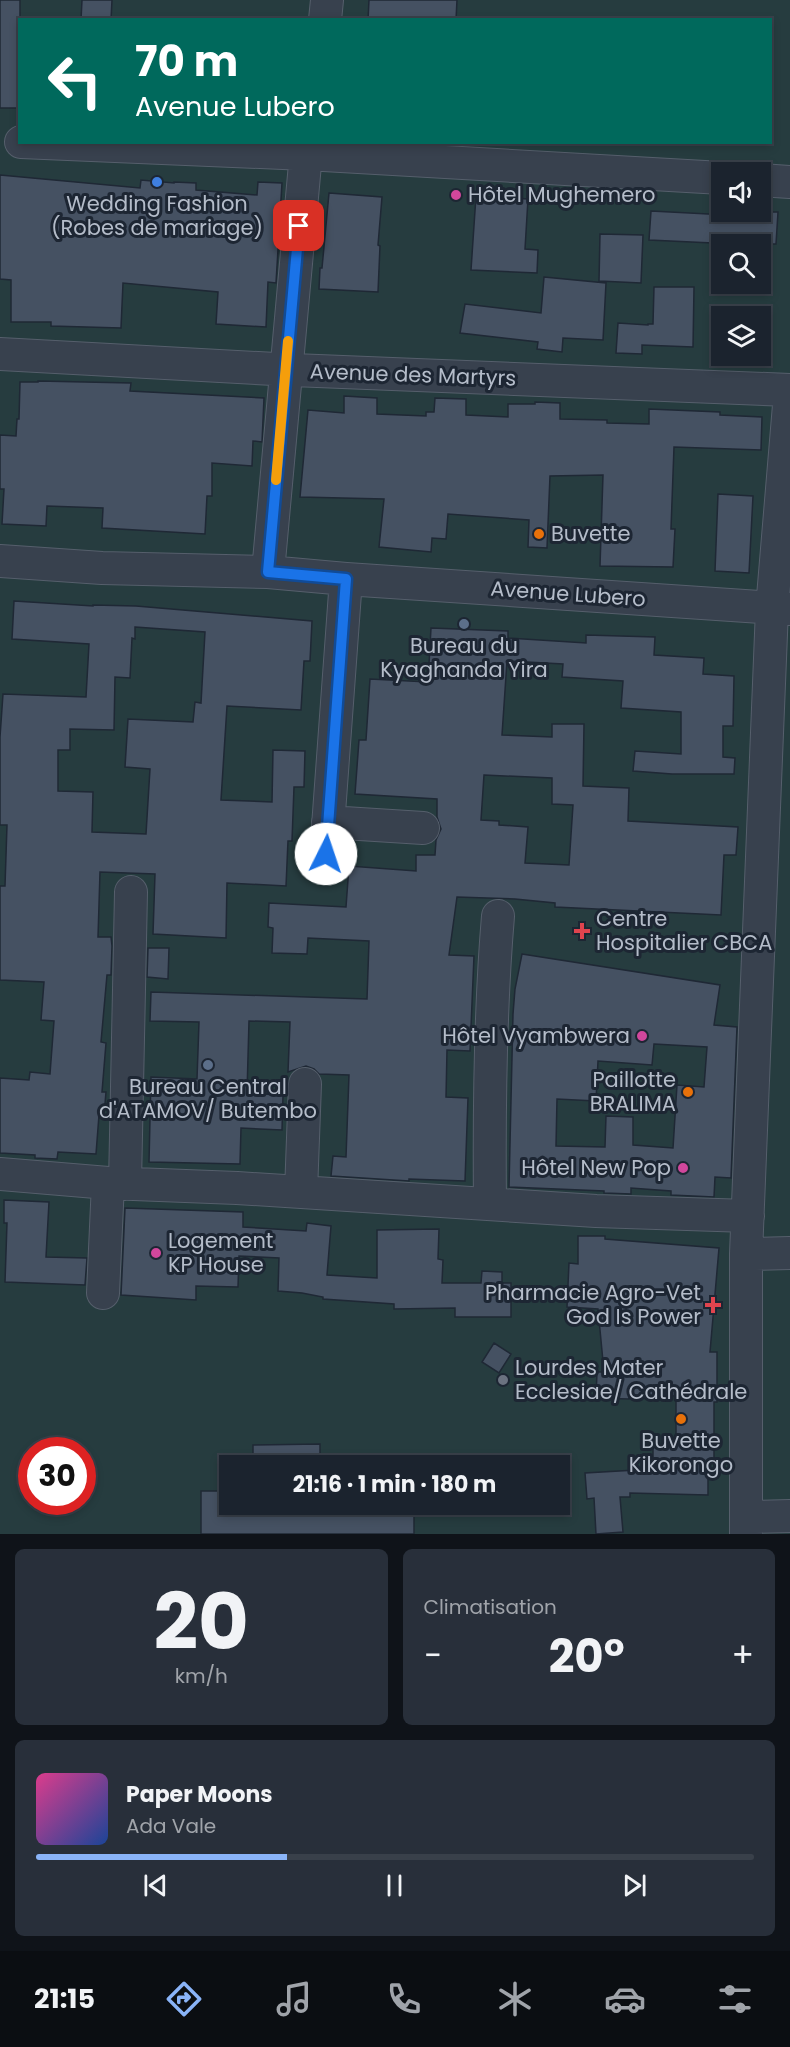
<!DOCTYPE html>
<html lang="fr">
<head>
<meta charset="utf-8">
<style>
  body { margin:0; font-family:Poppins,sans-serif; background:#282f3a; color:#f1f3f6; height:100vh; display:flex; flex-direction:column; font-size:22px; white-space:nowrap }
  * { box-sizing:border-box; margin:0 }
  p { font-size:20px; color:#a0a4aa }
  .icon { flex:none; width:33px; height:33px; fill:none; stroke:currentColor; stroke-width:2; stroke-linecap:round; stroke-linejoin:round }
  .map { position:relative; height:1534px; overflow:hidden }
  .drawer { display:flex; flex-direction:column; gap:15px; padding:15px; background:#0f1319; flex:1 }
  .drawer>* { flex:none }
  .top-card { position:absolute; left:18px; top:18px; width:754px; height:126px; border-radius:0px; box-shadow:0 3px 9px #0003,0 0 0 2px #39404a; background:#00695c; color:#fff; overflow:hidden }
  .fabs { position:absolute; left:711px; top:162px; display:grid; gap:12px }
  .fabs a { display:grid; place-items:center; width:60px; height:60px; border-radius:0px; background:#1b232e; box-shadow:0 3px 9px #0003,0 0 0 2px #39404a; font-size:30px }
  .speed { position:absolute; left:18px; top:1437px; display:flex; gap:12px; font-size:30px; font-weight:700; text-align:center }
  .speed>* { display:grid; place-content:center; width:78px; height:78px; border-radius:50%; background:#1b232e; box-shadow:0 3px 9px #0003,0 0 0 2px #39404a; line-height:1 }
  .speed .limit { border:9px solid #d22; background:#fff; color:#111 }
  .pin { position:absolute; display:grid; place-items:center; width:51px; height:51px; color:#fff; margin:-26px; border-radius:12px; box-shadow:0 3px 9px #0006 }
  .me { position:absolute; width:66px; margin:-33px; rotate:4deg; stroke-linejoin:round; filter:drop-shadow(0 0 4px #0008) }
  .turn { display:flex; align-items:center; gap:21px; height:126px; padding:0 18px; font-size:27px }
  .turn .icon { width:78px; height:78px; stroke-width:2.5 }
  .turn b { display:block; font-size:42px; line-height:51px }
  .big { font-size:45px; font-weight:700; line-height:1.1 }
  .drawer .card { flex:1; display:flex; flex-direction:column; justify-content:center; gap:9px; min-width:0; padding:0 21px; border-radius:9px; background:#282f3a }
  .drawer .dial { align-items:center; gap:0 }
  .dial b { font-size:78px; line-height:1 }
  .song { display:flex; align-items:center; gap:18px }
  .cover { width:72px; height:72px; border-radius:9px; background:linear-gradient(135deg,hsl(330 70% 55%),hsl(220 70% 35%)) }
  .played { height:6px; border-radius:3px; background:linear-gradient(90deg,#8ab4f8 35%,#39404a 35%) }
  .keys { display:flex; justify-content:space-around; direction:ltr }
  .heat { display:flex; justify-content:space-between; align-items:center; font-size:33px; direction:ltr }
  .drawer .tiles { flex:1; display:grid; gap:15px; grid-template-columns:1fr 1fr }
  .card:last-child { grid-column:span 2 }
  .trip { position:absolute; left:219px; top:1455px; width:351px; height:60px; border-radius:0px; background:#1b232e; box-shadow:0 3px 9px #0003,0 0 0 2px #39404a; font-weight:700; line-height:60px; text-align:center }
  .tabs { display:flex; height:96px; justify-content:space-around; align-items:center; background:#0b0e12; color:#a0a4aa }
  .tabs .icon { width:42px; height:42px }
  .tabs .on { color:#8ab4f8 }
  .tabs b { font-size:27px; color:#f1f3f6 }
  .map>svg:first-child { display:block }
</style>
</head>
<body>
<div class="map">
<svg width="790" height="1534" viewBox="0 0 790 1534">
  <rect width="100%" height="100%" fill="#242f3e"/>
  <path fill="#263c3f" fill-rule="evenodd" d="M 0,0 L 790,0 L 790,1534 L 0,1534 ZM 20,20 L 771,20 L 771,142 L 20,142 ZM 722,172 L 760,172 L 760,212 L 722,212 ZM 722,244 L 760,244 L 760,284 L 722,284 ZM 722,316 L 760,316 L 760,356 L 722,356 ZM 32,1450 L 82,1450 L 82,1502 L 32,1502 ZM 230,1466 L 560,1466 L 560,1504 L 230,1504 Z"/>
  <path fill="#455162" stroke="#1f2835" stroke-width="1.5" fill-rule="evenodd" d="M 0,0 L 20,0 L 20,108 L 0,108 Z
    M 82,0 L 112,0 L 111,20 L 81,20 Z
    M 369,0 L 457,0 L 456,20 L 368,20 Z
    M 0,175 L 140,188 L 141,180 L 174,183 L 174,182 L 196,183 L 196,190 L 257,195 L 258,182 L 282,183 L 276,283 L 268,282 L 266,327 L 216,324 L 218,292 L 123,283 L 121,328 L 51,326 L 51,322 L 11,322 L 11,280 L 0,279 Z
    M 329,193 L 382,197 L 378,245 L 380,246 L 378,292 L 319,289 L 320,268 L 322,268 Z
    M 476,196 L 528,199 L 525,249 L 538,250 L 537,273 L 471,270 Z
    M 651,211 L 727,215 L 727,212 L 778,212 L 776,244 L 734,244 L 649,240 Z
    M 600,234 L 643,235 L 641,283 L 599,281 Z
    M 544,277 L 606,283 L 603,340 L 563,338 L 562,352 L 537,349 L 538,342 L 460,333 L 465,304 L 541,313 Z
    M 654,287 L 694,287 L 693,347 L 642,345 L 642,354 L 616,353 L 618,323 L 648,325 L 648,324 L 653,324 Z
    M 38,381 L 131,383 L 130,391 L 264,398 L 262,442 L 253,441 L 252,466 L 212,463 L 212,496 L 207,496 L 205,534 L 102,528 L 103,508 L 47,506 L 46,526 L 2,524 L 4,489 L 0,489 L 0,435 L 16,436 L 17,419 L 19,419 L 20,382 L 38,382 Z
    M 344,396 L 377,398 L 377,414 L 426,416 L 426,412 L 434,412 L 435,398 L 466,399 L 466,415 L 508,417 L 508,404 L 535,404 L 535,402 L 560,403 L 560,419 L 607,420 L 607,423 L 649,424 L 649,409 L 720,412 L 720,415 L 762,417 L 761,450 L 674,447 L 671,529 L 675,529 L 673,567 L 600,566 L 603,475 L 550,476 L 547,548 L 528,547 L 529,520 L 448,514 L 446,539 L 432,538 L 431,552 L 379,547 L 384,499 L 300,497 L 308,410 L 344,413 Z
    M 718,494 L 753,496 L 749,573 L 715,571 Z
    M 14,601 L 93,606 L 93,605 L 136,606 L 312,621 L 310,661 L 304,661 L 301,710 L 227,706 L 221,800 L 272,802 L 273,750 L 305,751 L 304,787 L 294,787 L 292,841 L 288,841 L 286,886 L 227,883 L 226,938 L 153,934 L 155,874 L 100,872 L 98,937 L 111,937 L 112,946 L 111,975 L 107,975 L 101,1042 L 106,1043 L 102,1092 L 106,1092 L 104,1115 L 99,1115 L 96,1154 L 58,1152 L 57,1159 L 35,1158 L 35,1155 L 0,1153 L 0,1078 L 29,1080 L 30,1072 L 50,1074 L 54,1021 L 41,1020 L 44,982 L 0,980 L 0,886 L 5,886 L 7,825 L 0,825 L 0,737 L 3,694 L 86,697 L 89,644 L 12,639 ZM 135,627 L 205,632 L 201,703 L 195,702 L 193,722 L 128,719 L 125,767 L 150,769 L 146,834 L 92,832 L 93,792 L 58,791 L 58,750 L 70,750 L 70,729 L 114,730 L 115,677 L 130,678 L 132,638 L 135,639 Z
    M 431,628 L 508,631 L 508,638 L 586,643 L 586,635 L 655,637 L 654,655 L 704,658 L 703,674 L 734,676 L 733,726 L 723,726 L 723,757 L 735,758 L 734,774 L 672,774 L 633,771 L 635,751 L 681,754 L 681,712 L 621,708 L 623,681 L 562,677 L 563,664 L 507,661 L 502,735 L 552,737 L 552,724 L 584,724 L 583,786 L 629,788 L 628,821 L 738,827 L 736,855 L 724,855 L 721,915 L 555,907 L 555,903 L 515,899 L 457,897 L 449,955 L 474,956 L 470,1051 L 447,1050 L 446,1097 L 468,1098 L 465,1181 L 409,1179 L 409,1181 L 331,1176 L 333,1156 L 346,1157 L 349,1075 L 319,1074 L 314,1069 L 306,1066 L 288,1072 L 290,1022 L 249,1021 L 247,1093 L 283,1095 L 282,1130 L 241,1128 L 240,1164 L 149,1162 L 151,1077 L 197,1079 L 199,1022 L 150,1021 L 151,992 L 367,999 L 369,941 L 308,938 L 307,954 L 272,953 L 273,928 L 268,927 L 269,903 L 346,907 L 349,866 L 416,871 L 416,855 L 435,855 L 436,840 L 441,829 L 437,817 L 437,799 L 355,794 L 359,740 L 366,740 L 370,679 L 428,682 ZM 484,775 L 552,778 L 552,804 L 573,805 L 569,865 L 525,863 L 528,827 L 499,825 L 499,821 L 481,820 Z
    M 148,948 L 169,948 L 168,979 L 147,977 Z
    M 522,954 L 720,985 L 714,1025 L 737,1027 L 731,1178 L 715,1177 L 714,1197 L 671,1195 L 671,1191 L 631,1188 L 631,1194 L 604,1193 L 604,1191 L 509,1187 L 513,1014 L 515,989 ZM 654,1044 L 707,1047 L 704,1087 L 677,1085 L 673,1148 L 633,1145 L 633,1117 L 606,1116 L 605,1147 L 556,1146 L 557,1099 L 596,1101 L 598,1061 L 652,1065 Z
    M 4,1200 L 49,1202 L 46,1257 L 87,1258 L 85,1285 L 5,1282 L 7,1223 L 4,1223 Z
    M 125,1208 L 243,1212 L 243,1227 L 306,1231 L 307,1223 L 331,1226 L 327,1275 L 377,1278 L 377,1230 L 439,1229 L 438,1259 L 443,1260 L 442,1283 L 481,1283 L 482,1271 L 502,1272 L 502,1283 L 511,1283 L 511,1317 L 455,1317 L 455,1308 L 394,1309 L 394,1304 L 323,1299 L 323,1297 L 302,1293 L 278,1291 L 279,1258 L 239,1256 L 238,1287 L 196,1286 L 196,1300 L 121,1295 Z
    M 578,1236 L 605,1236 L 605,1239 L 719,1248 L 710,1352 L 717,1352 L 717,1402 L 714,1402 L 714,1460 L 708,1460 L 708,1495 L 630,1493 L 630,1497 L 620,1497 L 623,1532 L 596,1534 L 594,1498 L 587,1499 L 585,1473 L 653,1469 L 653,1445 L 676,1445 L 676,1396 L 629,1395 L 629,1399 L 596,1398 L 597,1372 L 604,1372 L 598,1309 L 567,1307 L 569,1263 L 578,1264 Z
    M 494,1343 L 511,1354 L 499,1373 L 482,1362 Z
    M 320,1444 L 320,1466 L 253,1466 L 253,1445 Z
    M 201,1491 L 230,1491 L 230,1504 L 414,1504 L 414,1534 L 201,1534 Z"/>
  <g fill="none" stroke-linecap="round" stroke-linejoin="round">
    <defs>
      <path id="minor" d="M 325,20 L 327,0
        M 21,142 L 306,154 L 722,178
        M 760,180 L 790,182
        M 0,354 L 293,370 L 790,390
        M 0,561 L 102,568 L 268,572 L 346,579 L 790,609
        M 268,572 L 307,142
        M 328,822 L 423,828
        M 326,854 L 346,579
        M 0,1174 L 108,1183 L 237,1188 L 596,1211 L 748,1216
        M 125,1184 L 131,892
        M 301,1192 L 305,1084
        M 490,1204 C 489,1108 490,1011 498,916
        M 746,1254 L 790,1253
        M 103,1293 L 108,1183
        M 746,1517 L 790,1516
        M 746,1534 L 746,1254 L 772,609 L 790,393"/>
    </defs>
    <use href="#minor" stroke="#565f6c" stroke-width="34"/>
    <use href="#minor" stroke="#38414e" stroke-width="32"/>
  </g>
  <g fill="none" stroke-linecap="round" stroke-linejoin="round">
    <defs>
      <path id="route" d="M 299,226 L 268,572 L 346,579 L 326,854"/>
    </defs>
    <use href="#route" stroke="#114b97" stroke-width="15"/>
    <use href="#route" stroke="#1a73e8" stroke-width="10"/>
    <path stroke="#f59e0b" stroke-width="10" d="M 276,480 L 288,341"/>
  </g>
  <circle fill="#3f7fe0" stroke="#1d2633" stroke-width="2" cx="157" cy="182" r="6"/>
  <g fill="#d1479c" stroke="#1d2633" stroke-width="2">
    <circle cx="456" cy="195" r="6"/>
    <circle cx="642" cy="1036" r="6"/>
    <circle cx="683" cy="1168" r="6"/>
    <circle cx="156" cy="1253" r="6"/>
  </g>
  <g fill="#e8710a" stroke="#1d2633" stroke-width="2">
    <circle cx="539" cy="534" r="6"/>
    <circle cx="688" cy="1092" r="6"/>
    <circle cx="681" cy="1419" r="6"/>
  </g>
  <g fill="#5c6f8a" stroke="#1d2633" stroke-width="2">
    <circle cx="464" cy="624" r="6"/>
    <circle cx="208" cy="1065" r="6"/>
  </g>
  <g fill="#e0444e" stroke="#1d2633" stroke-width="2">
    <path d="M579 922h6v6h6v6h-6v6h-6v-6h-6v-6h6z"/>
    <path d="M710 1296h6v6h6v6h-6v6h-6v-6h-6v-6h6z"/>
  </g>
  <circle fill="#6b7280" stroke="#1d2633" stroke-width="2" cx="503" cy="1380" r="6"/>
  <g text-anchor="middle" stroke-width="6" stroke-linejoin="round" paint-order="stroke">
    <g font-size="21" fill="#b4bcc9" stroke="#1d2633" text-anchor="start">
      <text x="468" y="202">Hôtel Mughemero</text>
      <text x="157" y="211" text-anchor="middle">Wedding Fashion<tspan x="157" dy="24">(Robes de mariage)</tspan></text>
      <text x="551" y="541">Buvette</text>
      <text x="464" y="653" text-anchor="middle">Bureau du<tspan x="464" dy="24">Kyaghanda Yira</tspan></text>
      <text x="596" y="926">Centre<tspan x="596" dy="24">Hospitalier CBCA</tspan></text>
      <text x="630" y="1043" text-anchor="end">Hôtel Vyambwera</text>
      <text x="676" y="1087" text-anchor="end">Paillotte<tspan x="676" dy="24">BRALIMA</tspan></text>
      <text x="208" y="1094" text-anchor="middle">Bureau Central<tspan x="208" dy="24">d'ATAMOV/ Butembo</tspan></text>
      <text x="671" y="1175" text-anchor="end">Hôtel New Pop</text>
      <text x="168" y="1248">Logement<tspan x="168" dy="24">KP House</tspan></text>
      <text x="701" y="1300" text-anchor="end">Pharmacie Agro-Vet<tspan x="701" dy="24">God Is Power</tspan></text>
      <text x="515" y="1375">Lourdes Mater<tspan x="515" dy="24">Ecclesiae/ Cathédrale</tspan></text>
      <text x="681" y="1448" text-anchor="middle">Buvette<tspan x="681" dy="24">Kikorongo</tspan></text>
    </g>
    <g font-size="21" fill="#b4bcc9" stroke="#1d2633">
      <text transform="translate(413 375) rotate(2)" y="7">Avenue des Martyrs</text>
      <text transform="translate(568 594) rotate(4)" y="7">Avenue Lubero</text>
    </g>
  </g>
</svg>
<div class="fabs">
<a><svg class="icon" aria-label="sound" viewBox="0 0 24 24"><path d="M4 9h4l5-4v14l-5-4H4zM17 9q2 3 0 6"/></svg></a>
<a><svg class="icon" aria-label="search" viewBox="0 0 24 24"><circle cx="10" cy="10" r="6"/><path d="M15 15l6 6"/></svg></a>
<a><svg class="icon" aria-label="layers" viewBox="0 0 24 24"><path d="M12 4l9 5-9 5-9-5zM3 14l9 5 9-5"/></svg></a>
</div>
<div class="speed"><div class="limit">30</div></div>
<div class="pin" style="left:299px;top:226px;background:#d93025"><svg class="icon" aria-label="arrive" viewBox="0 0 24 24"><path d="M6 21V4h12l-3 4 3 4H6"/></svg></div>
<svg class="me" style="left:326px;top:854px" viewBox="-20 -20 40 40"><circle r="19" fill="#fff"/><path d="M0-13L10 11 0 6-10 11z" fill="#1a73e8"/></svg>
<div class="trip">21:16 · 1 min · 180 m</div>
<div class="top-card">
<div class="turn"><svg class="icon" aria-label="left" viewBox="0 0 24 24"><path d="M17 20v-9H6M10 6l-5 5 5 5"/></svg><div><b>70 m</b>Avenue Lubero</div></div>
</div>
</div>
<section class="drawer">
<div class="tiles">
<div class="card dial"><b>20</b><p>km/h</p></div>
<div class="card"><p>Climatisation</p>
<div class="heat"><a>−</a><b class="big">20°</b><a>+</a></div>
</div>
<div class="card">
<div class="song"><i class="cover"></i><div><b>Paper Moons</b><p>Ada Vale</p></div></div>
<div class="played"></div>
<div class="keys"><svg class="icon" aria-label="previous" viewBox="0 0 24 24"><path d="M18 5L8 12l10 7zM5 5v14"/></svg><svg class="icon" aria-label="pause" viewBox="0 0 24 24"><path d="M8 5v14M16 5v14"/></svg><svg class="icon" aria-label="next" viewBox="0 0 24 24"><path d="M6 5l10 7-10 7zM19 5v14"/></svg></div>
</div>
</div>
</section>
<nav class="tabs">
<b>21:15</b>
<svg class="icon on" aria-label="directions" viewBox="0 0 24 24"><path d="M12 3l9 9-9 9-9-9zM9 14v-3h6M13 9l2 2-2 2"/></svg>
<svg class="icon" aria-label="music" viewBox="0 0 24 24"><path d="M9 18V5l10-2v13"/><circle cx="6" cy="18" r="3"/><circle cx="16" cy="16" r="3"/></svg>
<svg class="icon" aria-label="phone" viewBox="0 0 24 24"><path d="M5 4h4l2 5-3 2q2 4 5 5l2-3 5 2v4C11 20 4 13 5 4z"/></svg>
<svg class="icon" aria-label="climate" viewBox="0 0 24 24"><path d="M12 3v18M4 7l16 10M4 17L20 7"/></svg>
<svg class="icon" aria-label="car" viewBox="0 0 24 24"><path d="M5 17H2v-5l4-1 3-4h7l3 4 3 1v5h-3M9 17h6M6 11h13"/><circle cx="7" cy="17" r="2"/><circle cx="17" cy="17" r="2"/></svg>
<svg class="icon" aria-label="filters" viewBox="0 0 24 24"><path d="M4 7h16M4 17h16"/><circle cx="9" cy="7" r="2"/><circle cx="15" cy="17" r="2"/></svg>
</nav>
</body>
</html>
